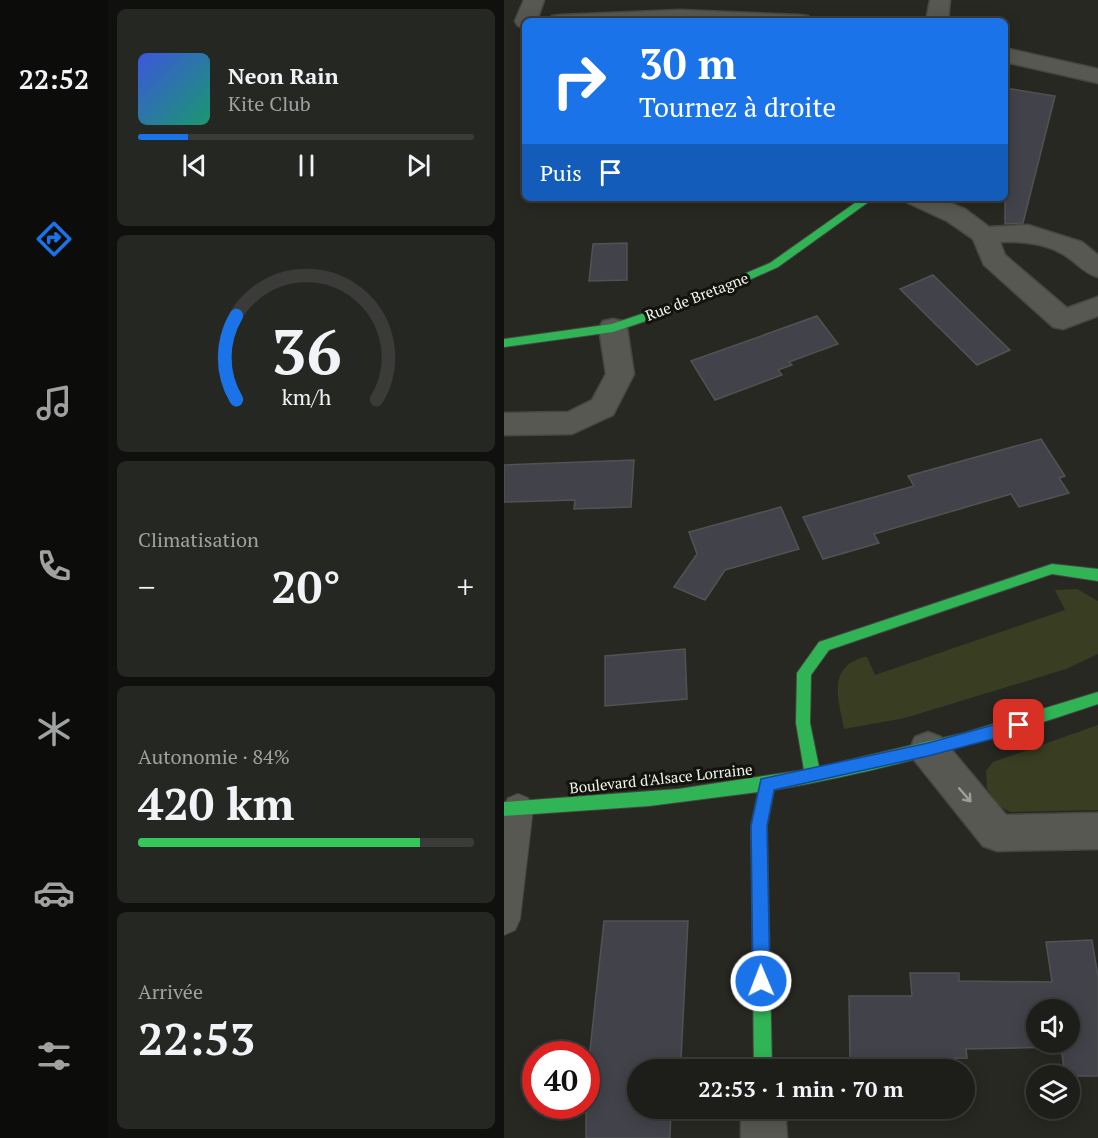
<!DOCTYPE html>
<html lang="fr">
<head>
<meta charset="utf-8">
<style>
  body { margin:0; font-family:"PT Serif",serif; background:#252723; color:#f1f3f6; height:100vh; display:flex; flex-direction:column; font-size:22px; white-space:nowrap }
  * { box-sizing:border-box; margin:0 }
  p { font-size:20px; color:#a0a2a2 }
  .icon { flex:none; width:33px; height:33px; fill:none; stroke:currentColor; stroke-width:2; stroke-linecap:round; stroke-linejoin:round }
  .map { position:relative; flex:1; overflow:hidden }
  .sheet { display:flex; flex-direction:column; gap:9px; padding:9px; background:#10100e; width:396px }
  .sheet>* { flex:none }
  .banner { position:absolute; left:18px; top:18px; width:486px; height:183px; border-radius:9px; box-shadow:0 3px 15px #0003,0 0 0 2px #3b3c39; background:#1a73e8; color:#fff; overflow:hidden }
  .fabs { position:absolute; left:522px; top:999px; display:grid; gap:12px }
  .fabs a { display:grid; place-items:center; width:54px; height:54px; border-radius:50%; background:#1d1e1a; box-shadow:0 3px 15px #0003,0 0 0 2px #3b3c39; font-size:30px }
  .speed { position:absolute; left:18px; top:1041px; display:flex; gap:12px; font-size:30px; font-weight:700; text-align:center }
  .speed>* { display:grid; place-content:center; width:78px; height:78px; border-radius:50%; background:#1d1e1a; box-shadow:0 3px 15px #0003,0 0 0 2px #3b3c39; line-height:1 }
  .speed .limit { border:9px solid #d22; background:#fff; color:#111 }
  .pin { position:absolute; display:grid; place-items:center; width:51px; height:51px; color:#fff; margin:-26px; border-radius:12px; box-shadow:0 3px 9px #0006 }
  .me { position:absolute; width:66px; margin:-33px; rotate:359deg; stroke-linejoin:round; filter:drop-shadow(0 0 4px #0008) }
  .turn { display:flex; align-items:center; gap:21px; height:126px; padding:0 18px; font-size:27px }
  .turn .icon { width:78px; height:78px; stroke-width:2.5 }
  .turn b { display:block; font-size:42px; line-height:51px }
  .then { display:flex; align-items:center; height:57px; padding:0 18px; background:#0003; gap:12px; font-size:22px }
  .big { font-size:45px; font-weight:700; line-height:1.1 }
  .sheet .card { flex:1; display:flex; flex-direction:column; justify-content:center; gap:9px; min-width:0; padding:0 21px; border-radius:9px; background:#252723 }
  .sheet .dial { align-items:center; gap:0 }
  .dial svg { height:156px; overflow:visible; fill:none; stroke:#3b3c39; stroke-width:7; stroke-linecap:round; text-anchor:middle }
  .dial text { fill:#f1f3f6; stroke:none }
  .song { display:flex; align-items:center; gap:18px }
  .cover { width:72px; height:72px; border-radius:9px; background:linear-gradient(135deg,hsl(230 70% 55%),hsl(160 70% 35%)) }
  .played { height:6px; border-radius:3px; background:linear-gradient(90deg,#1a73e8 15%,#3b3c39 15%) }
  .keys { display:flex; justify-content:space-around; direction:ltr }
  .heat { display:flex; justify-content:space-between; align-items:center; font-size:33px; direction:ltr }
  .charge { height:9px; border-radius:4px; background:linear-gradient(90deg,#34c759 84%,#3b3c39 0) }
  .trip { position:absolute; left:123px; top:1059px; width:348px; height:60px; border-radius:30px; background:#1d1e1a; box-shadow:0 3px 15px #0003,0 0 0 2px #3b3c39; font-weight:700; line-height:60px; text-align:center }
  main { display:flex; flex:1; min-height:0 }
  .tab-bar { display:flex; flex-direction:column; width:108px; justify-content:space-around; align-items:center; background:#0c0c0a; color:#a0a2a2 }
  .tab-bar .icon { width:42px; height:42px }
  .tab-bar .on { color:#1a73e8 }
  .tab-bar b { font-size:27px; color:#f1f3f6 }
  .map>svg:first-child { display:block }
</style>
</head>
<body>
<main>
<nav class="tab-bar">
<b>22:52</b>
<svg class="icon on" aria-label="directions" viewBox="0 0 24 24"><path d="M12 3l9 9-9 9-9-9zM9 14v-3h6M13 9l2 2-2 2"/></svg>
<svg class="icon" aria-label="music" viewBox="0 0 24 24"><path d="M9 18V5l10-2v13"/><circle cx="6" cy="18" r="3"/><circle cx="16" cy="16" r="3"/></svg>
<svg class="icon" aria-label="phone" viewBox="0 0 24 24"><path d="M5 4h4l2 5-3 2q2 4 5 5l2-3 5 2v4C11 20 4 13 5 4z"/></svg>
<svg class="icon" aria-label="climate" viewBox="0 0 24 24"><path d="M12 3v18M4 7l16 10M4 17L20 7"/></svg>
<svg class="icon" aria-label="car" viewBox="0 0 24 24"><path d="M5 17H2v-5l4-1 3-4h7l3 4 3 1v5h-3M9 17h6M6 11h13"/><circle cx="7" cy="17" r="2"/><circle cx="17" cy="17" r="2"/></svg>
<svg class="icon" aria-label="filters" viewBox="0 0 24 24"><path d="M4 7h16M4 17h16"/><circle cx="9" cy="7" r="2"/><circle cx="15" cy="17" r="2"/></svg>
</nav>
<section class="sheet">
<div class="card">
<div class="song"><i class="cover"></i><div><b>Neon Rain</b><p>Kite Club</p></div></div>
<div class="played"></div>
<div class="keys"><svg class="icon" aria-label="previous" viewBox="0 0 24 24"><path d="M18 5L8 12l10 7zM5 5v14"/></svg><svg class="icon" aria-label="pause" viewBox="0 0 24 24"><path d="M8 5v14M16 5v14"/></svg><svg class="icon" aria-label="next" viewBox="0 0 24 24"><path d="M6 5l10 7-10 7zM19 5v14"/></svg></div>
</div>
<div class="card dial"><svg viewBox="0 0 100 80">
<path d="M14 69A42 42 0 1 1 86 69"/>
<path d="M14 69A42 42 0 0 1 14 26" stroke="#1a73e8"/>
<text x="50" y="56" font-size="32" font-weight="700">36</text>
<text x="50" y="72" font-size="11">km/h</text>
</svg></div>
<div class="card"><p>Climatisation</p>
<div class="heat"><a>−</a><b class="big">20°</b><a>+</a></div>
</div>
<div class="card"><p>Autonomie · 84%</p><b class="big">420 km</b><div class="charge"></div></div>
<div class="card"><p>Arrivée</p><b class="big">22:53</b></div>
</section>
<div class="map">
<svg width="594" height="1138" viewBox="0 0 594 1138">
  <rect width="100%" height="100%" fill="#272822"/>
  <path fill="#393e22" d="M 573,589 L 594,601 L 594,654 L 562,669 L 401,718 L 340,729 C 336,705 324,674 350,661 C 355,659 357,657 363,657 L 371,675 L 561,610 L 551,590 Z
    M 594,725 L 594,810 L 506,812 L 492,804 L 483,788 L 482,771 L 489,762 Z"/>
  <path fill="#42434a" stroke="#525252" stroke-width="1.5" fill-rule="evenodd" d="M 501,88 L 551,96 L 519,223 L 501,224 Z
    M 123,243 L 123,280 L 85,281 L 89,244 Z
    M 429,275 L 476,321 L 506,350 L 473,365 L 396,289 Z
    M 313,316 L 334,344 L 285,362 L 288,365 L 274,370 L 278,375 L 211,400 L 187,361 Z
    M 537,439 L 561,476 L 555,478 L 565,493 L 515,507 L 507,494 L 370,534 L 375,543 L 319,559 L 299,517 L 410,486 L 404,476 Z
    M 130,460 L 127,507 L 70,509 L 71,500 L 0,502 L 0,465 Z
    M 277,507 L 295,549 L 221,570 L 201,600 L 170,587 L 193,554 L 185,532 Z
    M 181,649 L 183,699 L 101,706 L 101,656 Z
    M 100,921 L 184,921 L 177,1059 L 170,1059 L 169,1070 L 134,1070 L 134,1108 L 167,1108 L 166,1138 L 82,1138 L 82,1059 L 85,1059 Z
    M 588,940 L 594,977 L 594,1076 L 561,1076 L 557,1047 L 462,1049 L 463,1058 L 346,1060 L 345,996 L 408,996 L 406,973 L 455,973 L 455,981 L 548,982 L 542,942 ZM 532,1010 L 566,1010 L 566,1042 L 532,1042 Z"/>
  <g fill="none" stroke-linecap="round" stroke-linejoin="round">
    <defs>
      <path id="lane" d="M 14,794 L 24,798 L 29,808 L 16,919 L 11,930 L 0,935 L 0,806 L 4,798 Z"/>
      <path id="street" d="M 20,0 L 40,0 L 33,21 L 21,21 L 21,27 L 14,26 L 11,21 Z
        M 426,0 L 446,0 L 444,21 L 422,21 Z
        M 176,10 L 296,15 L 304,16 L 307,21 L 45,21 L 48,16 L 56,15 Z
        M 501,48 L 594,69 L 594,83 L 501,62 Z
        M 400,198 L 434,198 L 461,209 L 485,227 L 524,225 L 578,242 L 594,255 L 594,277 C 580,273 573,263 562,256 C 543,243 518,241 496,242 L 501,255 L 563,308 L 594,297 L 594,316 L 559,329 L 549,327 L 480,265 L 469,239 L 443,221 L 404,203 Z
        M 109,319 L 119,321 L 123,328 L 130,374 L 109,415 L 68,434 L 0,435 L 0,413 L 64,412 L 88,400 L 102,374 L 95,328 L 99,321 Z
        M 424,732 L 437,737 L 502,815 L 594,813 L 594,849 L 493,851 L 479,846 L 411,761 L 406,749 L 411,737 Z
        M 237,1108 L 281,1108 L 283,1138 L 237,1138 Z"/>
      <path id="fast" d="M 358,198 L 370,198 L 274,267 L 187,306 L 109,332 L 0,347 L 0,339 L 108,324 L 179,300 L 266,263 Z
        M 548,564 L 594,569 L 594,581 L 548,574 L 325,650 L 307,675 L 306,723 L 315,767 L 460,733 L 594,692 L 594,704 C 488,740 380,771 270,790 L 263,826 L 268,1070 L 250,1070 L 247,826 L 254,792 L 145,806 L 0,816 L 0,802 L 174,789 L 300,770 L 292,723 L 293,673 L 315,642 Z"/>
    </defs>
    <use href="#lane" stroke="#454741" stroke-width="2"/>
    <use href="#street" stroke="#454741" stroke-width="3"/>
    <use href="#fast" stroke="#454741" stroke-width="2"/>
    <use href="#lane" fill="#575852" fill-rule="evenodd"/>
    <use href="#street" fill="#575852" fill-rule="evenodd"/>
    <use href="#fast" fill="#30b455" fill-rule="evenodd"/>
  </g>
  <defs><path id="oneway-shaft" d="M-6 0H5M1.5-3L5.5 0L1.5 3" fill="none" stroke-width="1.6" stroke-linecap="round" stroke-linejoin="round" transform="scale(1.5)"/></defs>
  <use stroke="#9d9f97" href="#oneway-shaft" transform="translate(461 795) rotate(49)"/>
  <path fill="#1a73e8" stroke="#114b97" stroke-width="1.5" d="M 515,718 L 520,720 L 522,725 L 520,730 L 515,732 L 424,756 L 270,790 L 263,826 L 266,981 L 264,987 L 257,990 L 251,987 L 249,981 L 247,826 L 257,779 L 424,743 Z"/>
  <g text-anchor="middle" stroke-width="6" stroke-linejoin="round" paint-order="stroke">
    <g font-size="15" fill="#f3f5ec" stroke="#12130d">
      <text transform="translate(193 297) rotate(-21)" y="5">Rue de Bretagne</text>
      <text transform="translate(157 779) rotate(-6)" y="5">Boulevard d'Alsace Lorraine</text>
    </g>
  </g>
</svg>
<div class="fabs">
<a><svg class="icon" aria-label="sound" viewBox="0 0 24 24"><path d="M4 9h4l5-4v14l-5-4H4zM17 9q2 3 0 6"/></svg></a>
<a><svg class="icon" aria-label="layers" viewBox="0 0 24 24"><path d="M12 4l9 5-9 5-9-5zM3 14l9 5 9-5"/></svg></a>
</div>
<div class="speed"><div class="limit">40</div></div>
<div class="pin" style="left:515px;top:725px;background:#d93025"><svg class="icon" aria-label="arrive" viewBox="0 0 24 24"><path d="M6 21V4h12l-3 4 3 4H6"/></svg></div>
<svg class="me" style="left:257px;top:981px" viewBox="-20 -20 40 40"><circle r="17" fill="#1a73e8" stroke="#fff" stroke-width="3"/><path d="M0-11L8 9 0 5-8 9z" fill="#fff"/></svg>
<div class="trip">22:53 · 1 min · 70 m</div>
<div class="banner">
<div class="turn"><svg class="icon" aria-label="right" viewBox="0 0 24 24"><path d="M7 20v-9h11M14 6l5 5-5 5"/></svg><div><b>30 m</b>Tournez à droite</div></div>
<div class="then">Puis<svg class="icon" aria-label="arrive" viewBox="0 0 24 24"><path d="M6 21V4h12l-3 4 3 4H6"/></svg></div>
</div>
</div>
</main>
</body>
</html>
